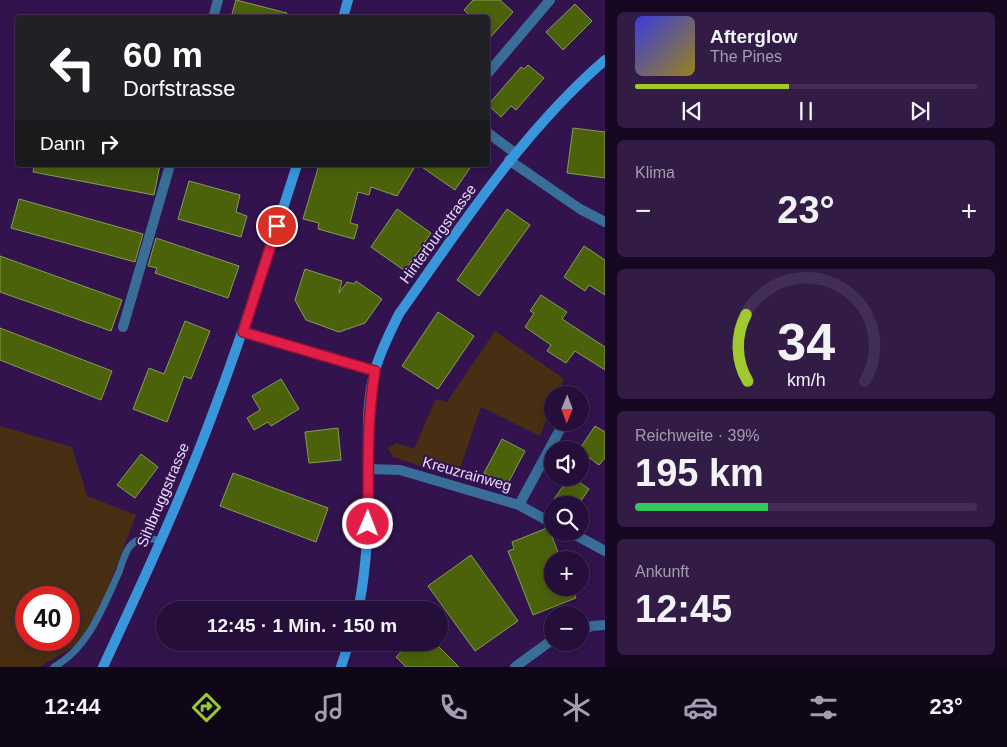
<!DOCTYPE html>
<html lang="de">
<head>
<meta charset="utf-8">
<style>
  body { margin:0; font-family:Arial,sans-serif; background:#321c45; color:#f1f3f6; height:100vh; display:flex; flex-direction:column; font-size:19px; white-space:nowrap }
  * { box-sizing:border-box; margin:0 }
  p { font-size:16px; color:#a49caf }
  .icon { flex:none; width:28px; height:28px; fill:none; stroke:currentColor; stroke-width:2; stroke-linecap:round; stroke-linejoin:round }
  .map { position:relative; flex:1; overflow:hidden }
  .panel { display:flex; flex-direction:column; gap:12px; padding:12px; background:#150820; width:402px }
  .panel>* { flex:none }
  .guide { position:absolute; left:15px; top:15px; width:475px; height:152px; border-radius:5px; box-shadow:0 2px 12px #0003,0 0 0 1px #422e54; background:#202124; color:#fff; overflow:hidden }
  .needle { width:32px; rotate:181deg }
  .controls { position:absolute; left:544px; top:386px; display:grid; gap:10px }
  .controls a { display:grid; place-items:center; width:45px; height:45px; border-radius:50%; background:#260e3a; box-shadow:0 2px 12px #0003,0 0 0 1px #422e54; font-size:25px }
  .speed { position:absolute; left:15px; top:586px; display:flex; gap:10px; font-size:25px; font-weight:700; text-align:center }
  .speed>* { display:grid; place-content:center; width:65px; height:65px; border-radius:50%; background:#260e3a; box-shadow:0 2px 12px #0003,0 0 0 1px #422e54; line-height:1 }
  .speed .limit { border:8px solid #d22; background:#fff; color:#111 }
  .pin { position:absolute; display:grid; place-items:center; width:42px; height:42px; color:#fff; margin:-21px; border:2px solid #fff; border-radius:50%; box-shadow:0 1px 5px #0007 }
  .me { position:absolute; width:55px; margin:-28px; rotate:1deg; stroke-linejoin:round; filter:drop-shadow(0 0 4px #0008) }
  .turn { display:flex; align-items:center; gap:18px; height:105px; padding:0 25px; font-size:22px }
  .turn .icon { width:65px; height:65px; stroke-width:2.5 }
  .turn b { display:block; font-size:35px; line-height:42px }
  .then { display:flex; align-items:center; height:48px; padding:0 25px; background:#0003; gap:10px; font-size:19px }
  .big { font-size:38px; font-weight:700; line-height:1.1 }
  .panel .tile { flex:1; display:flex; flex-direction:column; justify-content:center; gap:8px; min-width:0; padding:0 18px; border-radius:8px; background:#321c45 }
  .panel .dial { align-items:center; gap:0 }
  .dial svg { height:130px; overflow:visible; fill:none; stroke:#422e54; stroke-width:7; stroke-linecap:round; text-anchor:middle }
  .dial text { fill:#f1f3f6; stroke:none }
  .song { display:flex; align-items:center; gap:15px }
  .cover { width:60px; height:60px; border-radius:8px; background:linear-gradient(135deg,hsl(240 70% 55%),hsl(50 70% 35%)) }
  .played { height:5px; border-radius:2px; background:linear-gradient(90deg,#9fca2e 45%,#422e54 45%) }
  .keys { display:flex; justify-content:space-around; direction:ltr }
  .heat { display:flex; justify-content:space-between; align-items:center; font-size:28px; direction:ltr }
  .charge { height:8px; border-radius:4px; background:linear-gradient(90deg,#34c759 39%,#422e54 0) }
  .trip { position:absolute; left:156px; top:601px; width:292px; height:50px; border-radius:25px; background:#260e3a; box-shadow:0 2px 12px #0003,0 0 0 1px #422e54; font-weight:700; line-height:50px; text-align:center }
  .dock { display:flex; height:80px; justify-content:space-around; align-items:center; background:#0f0617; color:#a49caf }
  .dock .icon { width:35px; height:35px }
  .dock .on { color:#9fca2e }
  .dock b { font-size:22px; color:#f1f3f6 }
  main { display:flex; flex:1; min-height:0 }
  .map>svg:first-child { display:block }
</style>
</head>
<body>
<main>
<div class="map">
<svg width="605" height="667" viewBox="0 0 605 667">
  <rect width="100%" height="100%" fill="#32134e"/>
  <path fill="#482f14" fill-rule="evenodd" d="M 495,331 L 564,379 L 557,395 L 552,395 L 552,406 L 540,436 L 481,407 L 457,478 L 393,457 L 388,448 L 396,443 L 414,449 L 436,399 L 447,402 Z
    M 0,426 L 72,447 L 87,496 L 136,515 L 89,638 L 39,667 L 0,667 ZM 26,598 L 69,598 L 69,640 L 26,640 Z"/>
  <path fill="#4b620b" stroke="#859e55" d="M 236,0 L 287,13 L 286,18 L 243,18 L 232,14 Z
    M 473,0 L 500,0 L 513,12 L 488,40 L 488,18 L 473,18 L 464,10 Z
    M 575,4 L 592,21 L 563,50 L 546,32 Z
    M 528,65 L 544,78 L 516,110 L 511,106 L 501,117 L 488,105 L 521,67 L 524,69 Z
    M 573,128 L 605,132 L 605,178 L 567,173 Z
    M 34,165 L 160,165 L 154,195 L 33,172 Z
    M 319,165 L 416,165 L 397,196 L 371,187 L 369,195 L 358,192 L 350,223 L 358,225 L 354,239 L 318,229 L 319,223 L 303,219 Z
    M 419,165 L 472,165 L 455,190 Z
    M 189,181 L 240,195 L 236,212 L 247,216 L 241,237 L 178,219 Z
    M 19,199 L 143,234 L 135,262 L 11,228 Z
    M 397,209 L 431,233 L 405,271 L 371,247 Z
    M 507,209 L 530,225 L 479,296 L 457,280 Z
    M 156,238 L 239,266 L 228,298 L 155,273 L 157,268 L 148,266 Z
    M 584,246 L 605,260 L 605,295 L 589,285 L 585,291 L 564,277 Z
    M 0,256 L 122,300 L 111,331 L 0,292 Z
    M 305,269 L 342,281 L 339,293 L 347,282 L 354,284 L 356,281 L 382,299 L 365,323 L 339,332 L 306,320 L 295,300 Z
    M 541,295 L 567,312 L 562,319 L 605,347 L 605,370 L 575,351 L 566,363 L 547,351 L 551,345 L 525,327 L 534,313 L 530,311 Z
    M 438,312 L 474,336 L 438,389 L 402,366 Z
    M 185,321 L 210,331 L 191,379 L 184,376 L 167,422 L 133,409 L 149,368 L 164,374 Z
    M 0,328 L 112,371 L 101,400 L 0,360 Z
    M 281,379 L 299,409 L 271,426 L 268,422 L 254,430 L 247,418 L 260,410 L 252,396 Z
    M 595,426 L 605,432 L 605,458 L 599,465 L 579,450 Z
    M 338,428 L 341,460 L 309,463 L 305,432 Z
    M 502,439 L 525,451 L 507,485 L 484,473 Z
    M 141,454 L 158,467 L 135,498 L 117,485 Z
    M 233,473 L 328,508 L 316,542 L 220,506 Z
    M 569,478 L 573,478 L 589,489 L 578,505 L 562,505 L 554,499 Z
    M 547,528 L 549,529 L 561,560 L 552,560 L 552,588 L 572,588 L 576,598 L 533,615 L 508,551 L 514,549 L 512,542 Z
    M 471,555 L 518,621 L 475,651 L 428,586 Z
    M 410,642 L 434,642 L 459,667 L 406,667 L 396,657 Z"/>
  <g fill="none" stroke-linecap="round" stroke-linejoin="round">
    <path stroke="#396e99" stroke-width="7" d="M 54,667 C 89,647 103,607 119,572 C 122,564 125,550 132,544 C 141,536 150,539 161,540"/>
    <path stroke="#396e99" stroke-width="10" d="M 213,18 L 218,0
      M 488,73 L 550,0
      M 488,133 L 515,153
      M 509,160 L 580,209 L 605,222
      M 123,327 L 170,165
      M 368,469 L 400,470 L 519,505 L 552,523
      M 519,505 L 564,422
      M 570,532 L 605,551
      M 580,630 L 592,626 L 605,625
      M 515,667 L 552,640"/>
    <path stroke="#3a96db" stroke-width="10" d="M 343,18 L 348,0
      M 243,332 L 375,371
      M 358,610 C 368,564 369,516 368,469 C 368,436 366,402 375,370 C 381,350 390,332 399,314 C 462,225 522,132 605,60
      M 103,667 C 136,596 169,525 198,452 C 235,358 266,261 297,165
      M 341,667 L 349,642"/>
  </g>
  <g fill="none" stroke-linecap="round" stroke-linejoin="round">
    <defs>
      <path id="route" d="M 277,226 L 243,332 L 375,371 C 366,423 369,472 368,524"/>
    </defs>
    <use href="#route" stroke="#92132f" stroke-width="12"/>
    <use href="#route" stroke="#e11d48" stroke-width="9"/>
  </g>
  <g text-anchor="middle" stroke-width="4" stroke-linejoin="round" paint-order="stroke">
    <g font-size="15" fill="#e9dafe" stroke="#32134e">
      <text transform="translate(438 234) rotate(-54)" y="5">Hinterburgstrasse</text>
      <text transform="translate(467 474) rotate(16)" y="5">Kreuzrainweg</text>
      <text transform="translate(163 495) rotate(-67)" y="5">Sihlbruggstrasse</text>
    </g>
  </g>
</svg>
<div class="controls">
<a><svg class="needle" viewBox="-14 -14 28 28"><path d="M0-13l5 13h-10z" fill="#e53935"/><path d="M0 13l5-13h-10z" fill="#a49caf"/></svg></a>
<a><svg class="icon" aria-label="sound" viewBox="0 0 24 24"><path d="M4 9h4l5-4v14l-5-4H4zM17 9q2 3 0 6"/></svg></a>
<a><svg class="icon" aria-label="search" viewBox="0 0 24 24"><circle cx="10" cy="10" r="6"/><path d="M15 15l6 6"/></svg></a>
<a>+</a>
<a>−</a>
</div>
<div class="speed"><div class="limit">40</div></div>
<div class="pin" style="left:277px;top:226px;background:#d93025"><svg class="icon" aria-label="arrive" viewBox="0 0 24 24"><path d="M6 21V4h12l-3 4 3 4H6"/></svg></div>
<svg class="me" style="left:368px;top:524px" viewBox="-20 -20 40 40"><circle r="17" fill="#e11d48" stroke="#fff" stroke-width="3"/><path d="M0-11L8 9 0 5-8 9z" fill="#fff"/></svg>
<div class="trip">12:45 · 1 Min. · 150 m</div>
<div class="guide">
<div class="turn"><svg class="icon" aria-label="left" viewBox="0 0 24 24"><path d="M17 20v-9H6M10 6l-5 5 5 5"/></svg><div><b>60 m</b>Dorfstrasse</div></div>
<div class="then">Dann<svg class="icon" aria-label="right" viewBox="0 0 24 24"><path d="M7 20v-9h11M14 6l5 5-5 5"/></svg></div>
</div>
</div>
<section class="panel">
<div class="tile">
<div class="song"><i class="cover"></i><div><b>Afterglow</b><p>The Pines</p></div></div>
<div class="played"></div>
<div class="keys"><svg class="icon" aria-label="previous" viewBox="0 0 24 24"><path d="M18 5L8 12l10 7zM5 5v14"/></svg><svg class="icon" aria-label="pause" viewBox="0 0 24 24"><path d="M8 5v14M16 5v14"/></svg><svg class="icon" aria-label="next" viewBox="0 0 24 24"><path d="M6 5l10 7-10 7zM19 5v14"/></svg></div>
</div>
<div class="tile"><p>Klima</p>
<div class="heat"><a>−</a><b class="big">23°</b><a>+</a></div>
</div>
<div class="tile dial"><svg viewBox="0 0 100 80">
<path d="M14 69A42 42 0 1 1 86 69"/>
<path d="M14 69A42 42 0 0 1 13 28" stroke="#9fca2e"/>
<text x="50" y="56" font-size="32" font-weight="700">34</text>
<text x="50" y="72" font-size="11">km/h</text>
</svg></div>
<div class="tile"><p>Reichweite · 39%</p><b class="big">195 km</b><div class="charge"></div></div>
<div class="tile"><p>Ankunft</p><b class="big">12:45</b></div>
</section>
</main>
<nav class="dock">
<b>12:44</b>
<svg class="icon on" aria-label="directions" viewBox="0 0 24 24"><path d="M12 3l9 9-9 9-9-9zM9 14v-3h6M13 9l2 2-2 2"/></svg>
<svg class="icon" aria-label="music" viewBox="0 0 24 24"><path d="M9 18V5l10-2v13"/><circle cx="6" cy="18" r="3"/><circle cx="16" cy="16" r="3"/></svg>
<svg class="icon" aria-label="phone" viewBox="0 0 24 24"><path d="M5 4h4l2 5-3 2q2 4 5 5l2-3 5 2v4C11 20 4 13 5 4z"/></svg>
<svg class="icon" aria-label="climate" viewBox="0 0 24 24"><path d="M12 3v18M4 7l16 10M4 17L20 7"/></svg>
<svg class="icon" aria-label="car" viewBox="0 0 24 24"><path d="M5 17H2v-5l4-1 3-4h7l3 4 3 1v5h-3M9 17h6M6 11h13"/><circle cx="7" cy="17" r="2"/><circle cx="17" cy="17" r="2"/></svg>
<svg class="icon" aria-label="filters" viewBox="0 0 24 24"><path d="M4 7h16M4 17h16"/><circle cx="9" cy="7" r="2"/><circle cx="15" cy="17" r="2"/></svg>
<b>23°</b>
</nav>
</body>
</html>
